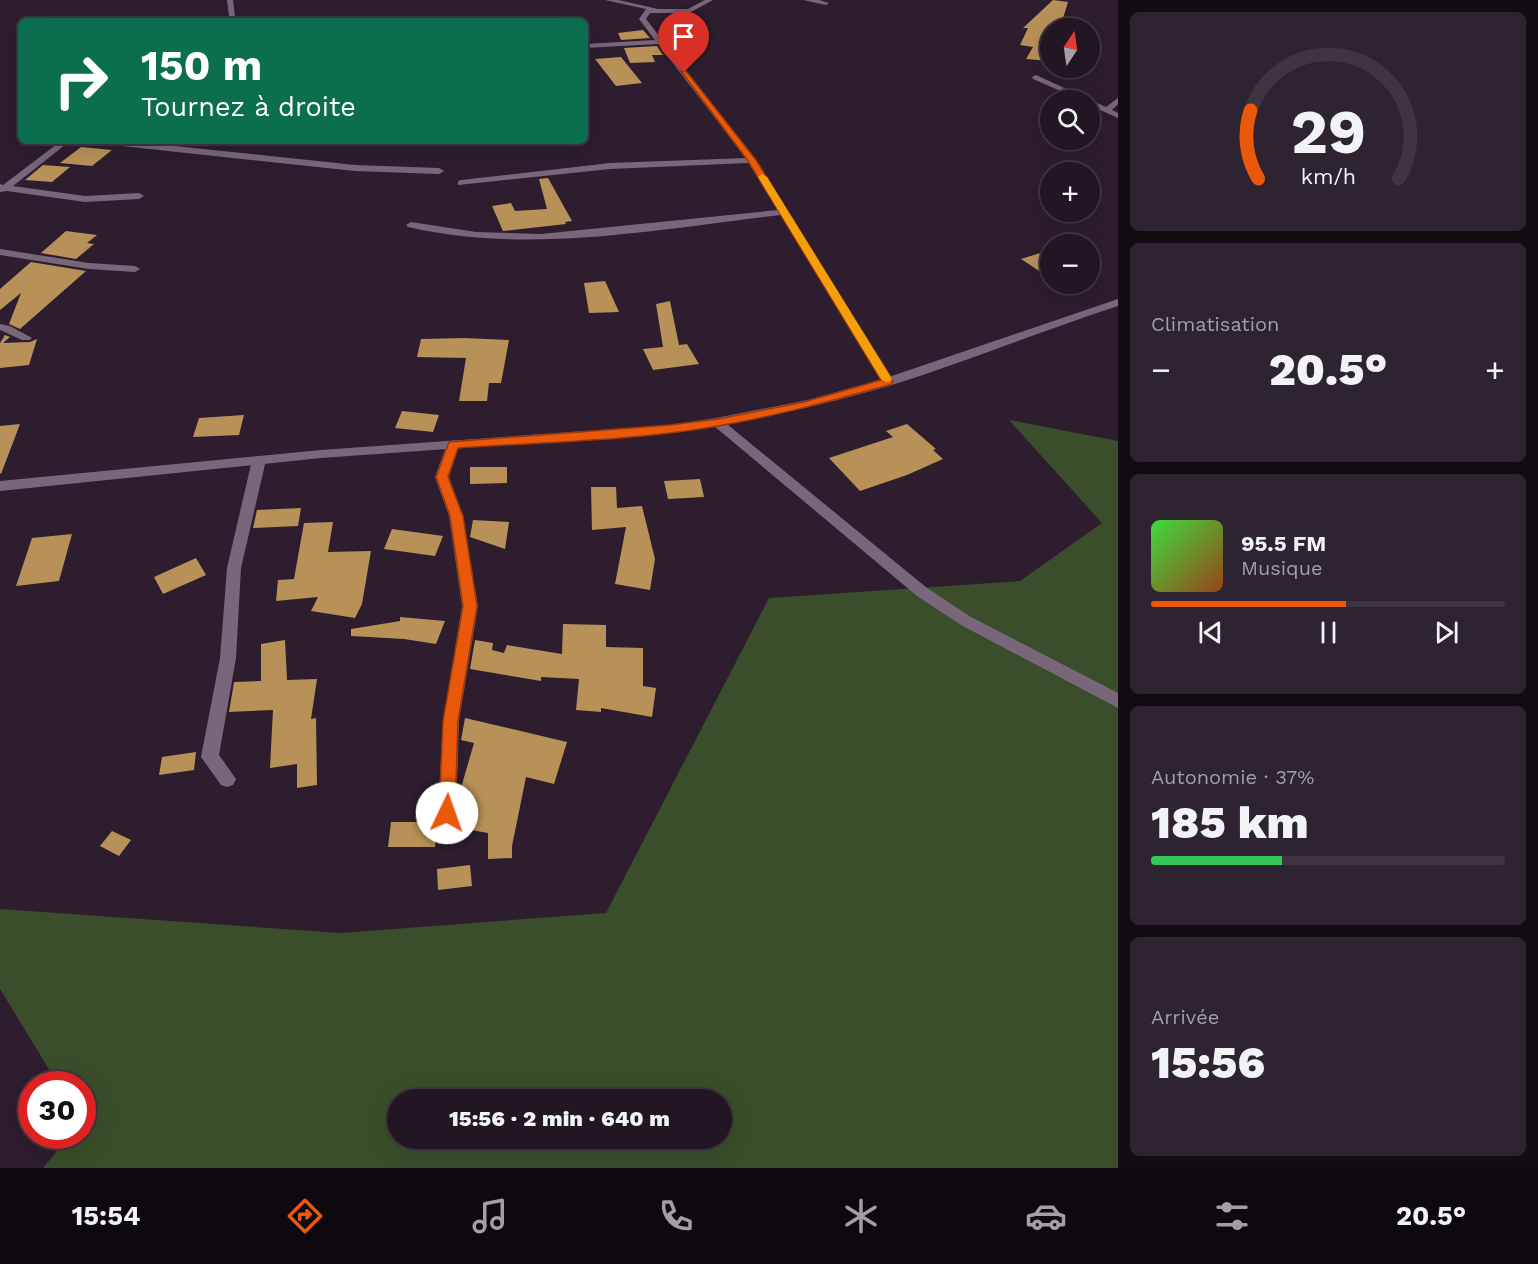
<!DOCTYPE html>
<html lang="fr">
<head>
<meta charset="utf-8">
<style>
  body { margin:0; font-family:"Work Sans",sans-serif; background:#2e2330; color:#f1f3f6; height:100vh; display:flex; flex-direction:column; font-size:22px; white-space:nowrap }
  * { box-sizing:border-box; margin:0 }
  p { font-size:20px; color:#a29fa6 }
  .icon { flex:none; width:33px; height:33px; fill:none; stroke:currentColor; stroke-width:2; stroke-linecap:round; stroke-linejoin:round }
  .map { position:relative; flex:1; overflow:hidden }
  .side { display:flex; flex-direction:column; gap:12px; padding:12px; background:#130c13; width:420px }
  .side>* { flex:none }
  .hud { position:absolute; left:18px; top:18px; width:570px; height:126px; border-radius:9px; box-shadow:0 6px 24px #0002,0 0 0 2px #3f3541; background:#0b6e4f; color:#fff; overflow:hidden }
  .needle { width:39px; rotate:13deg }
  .tools { position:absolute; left:1040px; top:18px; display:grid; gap:12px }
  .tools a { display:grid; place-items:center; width:60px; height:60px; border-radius:50%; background:#221623; box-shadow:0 6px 24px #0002,0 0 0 2px #3f3541; font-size:30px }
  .speed { position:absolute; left:18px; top:1071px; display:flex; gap:12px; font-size:30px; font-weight:700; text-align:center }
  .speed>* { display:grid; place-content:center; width:78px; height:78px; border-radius:50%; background:#221623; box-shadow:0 6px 24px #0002,0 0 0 2px #3f3541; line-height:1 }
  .speed .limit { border:9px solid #d22; background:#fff; color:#111 }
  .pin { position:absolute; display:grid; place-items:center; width:51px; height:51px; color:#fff; margin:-62px -26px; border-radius:50% 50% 50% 0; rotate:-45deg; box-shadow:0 0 6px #0007 }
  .pin .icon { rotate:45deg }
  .me { position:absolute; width:66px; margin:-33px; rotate:3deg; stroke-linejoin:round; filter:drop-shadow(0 0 4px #0008) }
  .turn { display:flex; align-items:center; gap:21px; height:126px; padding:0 24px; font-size:27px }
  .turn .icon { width:78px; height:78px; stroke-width:2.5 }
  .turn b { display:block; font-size:42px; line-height:51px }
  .big { font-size:45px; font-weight:800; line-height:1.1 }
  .side .tile { flex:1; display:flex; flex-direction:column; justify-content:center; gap:9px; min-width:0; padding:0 21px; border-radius:9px; background:#2e2330 }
  .side .dial { align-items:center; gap:0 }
  .dial svg { height:156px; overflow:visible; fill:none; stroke:#3f3541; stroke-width:7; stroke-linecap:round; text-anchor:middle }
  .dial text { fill:#f1f3f6; stroke:none }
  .song { display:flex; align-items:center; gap:18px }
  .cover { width:72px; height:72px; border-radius:9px; background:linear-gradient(135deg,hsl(120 70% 55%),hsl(20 70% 35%)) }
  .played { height:6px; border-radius:3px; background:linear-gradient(90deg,#ea580c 55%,#3f3541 55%) }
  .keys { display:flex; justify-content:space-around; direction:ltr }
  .heat { display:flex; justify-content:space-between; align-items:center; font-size:33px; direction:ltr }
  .charge { height:9px; border-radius:4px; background:linear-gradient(90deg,#34c759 37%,#3f3541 0) }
  .trip { position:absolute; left:387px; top:1089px; width:345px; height:60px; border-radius:30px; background:#221623; box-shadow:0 6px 24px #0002,0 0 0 2px #3f3541; font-weight:800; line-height:60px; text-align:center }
  .menu { display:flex; height:96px; justify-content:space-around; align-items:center; background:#0e090e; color:#a29fa6 }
  .menu .icon { width:42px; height:42px }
  .menu .on { color:#ea580c }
  .menu b { font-size:27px; color:#f1f3f6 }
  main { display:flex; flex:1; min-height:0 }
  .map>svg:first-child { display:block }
</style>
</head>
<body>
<main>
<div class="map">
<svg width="1118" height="1168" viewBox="0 0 1118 1168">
  <rect width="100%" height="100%" fill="#2d1d2f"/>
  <path fill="#3a4e2b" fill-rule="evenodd" d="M 1009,420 L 1118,441 L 1118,1168 L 43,1168 L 69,1136 L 82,1136 L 82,1084 L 58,1084 L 0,989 L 0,909 L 340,933 L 606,913 L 769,598 L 1020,581 L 1102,523 ZM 398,1100 L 722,1100 L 722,1138 L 398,1138 Z"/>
  <path fill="#b89158" d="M 1053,0 L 1068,2 L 1060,28 L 1050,28 L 1050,61 L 1026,59 L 1033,47 L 1020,45 L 1028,28 L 1023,28 Z
    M 643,30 L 650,38 L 621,40 L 618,33 Z
    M 657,46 L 663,55 L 652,55 L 655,62 L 630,63 L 624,48 Z
    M 621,57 L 642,83 L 616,86 L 595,59 Z
    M 81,147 L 112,150 L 92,166 L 60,163 Z
    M 43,165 L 70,167 L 52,182 L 25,180 Z
    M 548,178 L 572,221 L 565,222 L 566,224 L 503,231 L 492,206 L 511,203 L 515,211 L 547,209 L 539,179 Z
    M 66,231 L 97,235 L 87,243 L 94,244 L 76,259 L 41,253 Z
    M 1050,250 L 1050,278 L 1021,259 Z
    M 31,262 L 86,271 L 20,329 L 9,324 L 21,293 L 0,310 L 0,289 Z
    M 605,281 L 619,312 L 589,313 L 584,283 Z
    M 670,301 L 679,345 L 687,344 L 699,364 L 653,370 L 643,349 L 663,347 L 656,304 Z
    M 5,335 L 10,337 L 3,343 L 30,342 L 37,339 L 29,365 L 0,368 L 0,343 Z
    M 464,338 L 509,340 L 501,383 L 489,383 L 487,401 L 459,401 L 466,358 L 417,357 L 421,339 Z
    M 402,411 L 439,415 L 433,432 L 395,428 Z
    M 244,415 L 239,435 L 193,437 L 199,418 Z
    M 20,424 L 1,474 L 0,473 L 0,426 Z
    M 907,424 L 936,449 L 933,450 L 943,459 L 907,475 L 860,491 L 829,458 L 893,437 L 886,431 Z
    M 470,467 L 507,467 L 507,483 L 470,484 Z
    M 700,479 L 704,497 L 668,499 L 664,481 Z
    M 591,487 L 616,487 L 617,508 L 642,506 L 655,559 L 650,590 L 615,584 L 626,527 L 592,530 Z
    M 301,508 L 298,526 L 253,528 L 257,510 Z
    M 473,520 L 509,522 L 505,549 L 470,537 Z
    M 333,522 L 328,552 L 371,551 L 362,604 L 355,618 L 311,611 L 318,597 L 276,601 L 278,580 L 294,579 L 304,523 Z
    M 392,529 L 443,536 L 435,556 L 384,549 Z
    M 72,534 L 59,581 L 16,586 L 32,538 Z
    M 196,558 L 206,575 L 163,594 L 154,577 Z
    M 400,617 L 445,621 L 436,644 L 404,639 L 351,636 L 351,629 L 400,621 Z
    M 563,624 L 606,625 L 606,647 L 643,648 L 643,686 L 656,688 L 652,717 L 601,708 L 601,712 L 576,710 L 579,679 L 541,677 L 541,681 L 470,669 L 475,640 L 493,643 L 492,650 L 504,653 L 507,645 L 562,654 Z
    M 285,640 L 287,680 L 317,679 L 311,719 L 316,718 L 317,785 L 297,788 L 297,764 L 270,768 L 273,710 L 229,712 L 234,682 L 261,681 L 261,644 Z
    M 465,718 L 567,742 L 554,784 L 526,777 L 512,846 L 512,858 L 488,859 L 488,833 L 460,828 L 469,790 L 461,788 L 474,743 L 461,740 Z
    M 196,752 L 194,770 L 159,775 L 162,757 Z
    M 391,822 L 437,822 L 435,847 L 388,847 Z
    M 112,831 L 131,840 L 119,856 L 100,846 Z
    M 470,865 L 472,886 L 438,890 L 437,869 Z"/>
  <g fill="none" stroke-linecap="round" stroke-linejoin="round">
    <path fill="#79667b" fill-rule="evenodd" d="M 227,0 L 233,0 L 235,17 L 231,21 L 223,21 L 229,16 Z
      M 605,0 L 618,0 L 658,9 L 688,9 L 705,0 L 713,0 L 689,13 L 650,13 L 646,19 L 756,160 L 894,381 L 892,384 L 888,385 L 882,381 L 781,215 C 658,229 530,255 408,227 L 406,225 L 411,222 L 476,232 L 541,234 L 778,210 L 749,163 L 610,169 L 458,185 L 458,181 L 461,180 L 610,163 L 746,158 L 658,44 L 585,48 L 585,44 L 655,40 L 639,19 L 646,9 Z
      M 803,0 L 819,0 L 829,3 L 826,5 Z
      M 1036,75 L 1106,107 L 1118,98 L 1118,104 L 1112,110 L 1118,113 L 1118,118 L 1089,105 L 1089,100 L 1081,100 L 1033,79 L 1032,77 Z
      M 61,141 L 70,141 L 13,186 L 85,196 L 139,193 L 144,196 L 139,199 L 85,202 L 7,191 L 0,192 L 0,184 L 3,185 Z
      M 99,141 L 127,141 L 355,165 L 439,168 L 444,171 L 439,174 L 355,171 L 103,144 Z
      M 0,249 L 89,263 L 135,266 L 140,269 L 135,272 L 89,269 L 0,255 Z
      M 0,324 L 10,326 L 32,338 L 30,340 L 22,340 L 0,330 Z
      M 718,419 L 722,420 L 927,588 L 971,617 L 1118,693 L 1118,708 L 961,625 L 917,596 L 714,426 L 712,423 L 714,420 Z
      M 453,440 L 459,444 L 449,477 L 463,516 L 478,606 L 459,721 L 456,813 L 453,819 L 447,822 L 441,819 L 438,813 L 443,721 L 462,606 L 449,516 L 435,477 L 447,444 Z
      M 259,456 L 266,460 L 241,568 L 236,658 L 219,755 L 236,779 L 233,785 L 227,787 L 221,785 L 201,757 L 220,658 L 227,568 L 252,460 Z"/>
    <path fill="#79667b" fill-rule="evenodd" d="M 1118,299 L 1118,306 C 1041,331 966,362 889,386 C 817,407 744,423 670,433 L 321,458 L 0,491 L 0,481 L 321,450 L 670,425 L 716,418 L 808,400 L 883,379 Z"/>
  </g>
  <path fill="#ea580c" stroke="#983908" stroke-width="1.5" d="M 681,71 L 686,71 L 756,160 L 893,381 L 892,384 C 834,400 777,416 718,426 C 633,441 544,442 458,448 L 448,477 L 463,516 L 477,606 L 458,721 L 455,813 L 453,818 L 447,820 L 441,818 L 439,813 L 443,721 L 463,606 L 450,516 L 436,477 L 449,442 L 670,425 L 718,419 L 804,402 L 881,380 L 748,161 Z"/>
  <path fill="#f59e0b" d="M 762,174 L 767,177 L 892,379 L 890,381 L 886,382 L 881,379 L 758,177 Z"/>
</svg>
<div class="tools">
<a><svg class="needle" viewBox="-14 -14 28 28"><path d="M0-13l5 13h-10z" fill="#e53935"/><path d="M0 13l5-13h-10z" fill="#a29fa6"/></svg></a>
<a><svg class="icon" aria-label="search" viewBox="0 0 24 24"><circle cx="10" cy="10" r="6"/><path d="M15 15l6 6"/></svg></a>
<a>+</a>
<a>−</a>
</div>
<div class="speed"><div class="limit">30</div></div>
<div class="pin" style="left:684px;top:73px;background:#d93025"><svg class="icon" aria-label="arrive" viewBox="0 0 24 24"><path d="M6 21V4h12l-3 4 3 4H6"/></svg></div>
<svg class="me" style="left:447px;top:813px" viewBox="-20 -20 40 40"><circle r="19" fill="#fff"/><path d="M0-13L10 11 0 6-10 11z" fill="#ea580c"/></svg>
<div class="trip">15:56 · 2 min · 640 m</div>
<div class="hud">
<div class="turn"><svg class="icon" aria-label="right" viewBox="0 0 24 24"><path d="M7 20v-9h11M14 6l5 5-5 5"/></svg><div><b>150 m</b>Tournez à droite</div></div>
</div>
</div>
<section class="side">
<div class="tile dial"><svg viewBox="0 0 100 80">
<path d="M14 69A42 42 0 1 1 86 69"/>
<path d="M14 69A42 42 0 0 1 10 34" stroke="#ea580c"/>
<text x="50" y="56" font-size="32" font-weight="700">29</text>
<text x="50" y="72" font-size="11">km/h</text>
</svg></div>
<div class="tile"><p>Climatisation</p>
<div class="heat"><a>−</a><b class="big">20.5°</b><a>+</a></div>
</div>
<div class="tile">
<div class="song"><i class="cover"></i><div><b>95.5 FM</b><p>Musique</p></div></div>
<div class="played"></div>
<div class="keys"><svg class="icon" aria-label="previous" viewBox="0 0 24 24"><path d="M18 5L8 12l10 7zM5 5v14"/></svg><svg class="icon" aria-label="pause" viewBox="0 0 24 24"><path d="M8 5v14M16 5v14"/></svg><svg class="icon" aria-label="next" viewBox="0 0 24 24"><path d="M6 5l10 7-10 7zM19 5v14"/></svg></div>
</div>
<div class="tile"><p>Autonomie · 37%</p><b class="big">185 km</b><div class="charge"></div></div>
<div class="tile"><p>Arrivée</p><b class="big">15:56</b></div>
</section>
</main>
<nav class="menu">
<b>15:54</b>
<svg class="icon on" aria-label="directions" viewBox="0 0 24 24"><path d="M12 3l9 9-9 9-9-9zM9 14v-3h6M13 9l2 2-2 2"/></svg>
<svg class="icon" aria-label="music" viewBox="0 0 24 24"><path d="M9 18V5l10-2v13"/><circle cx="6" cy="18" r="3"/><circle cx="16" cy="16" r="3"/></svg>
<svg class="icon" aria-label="phone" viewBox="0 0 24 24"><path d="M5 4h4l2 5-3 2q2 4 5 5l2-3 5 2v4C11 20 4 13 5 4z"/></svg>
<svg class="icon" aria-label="climate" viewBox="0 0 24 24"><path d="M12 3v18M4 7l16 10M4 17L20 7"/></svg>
<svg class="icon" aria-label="car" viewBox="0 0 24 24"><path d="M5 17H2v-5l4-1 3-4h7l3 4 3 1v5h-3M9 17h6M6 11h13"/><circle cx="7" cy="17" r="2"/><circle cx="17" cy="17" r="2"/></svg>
<svg class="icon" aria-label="filters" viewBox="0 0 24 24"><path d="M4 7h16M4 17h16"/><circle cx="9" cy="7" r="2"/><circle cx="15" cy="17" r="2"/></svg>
<b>20.5°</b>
</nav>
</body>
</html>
